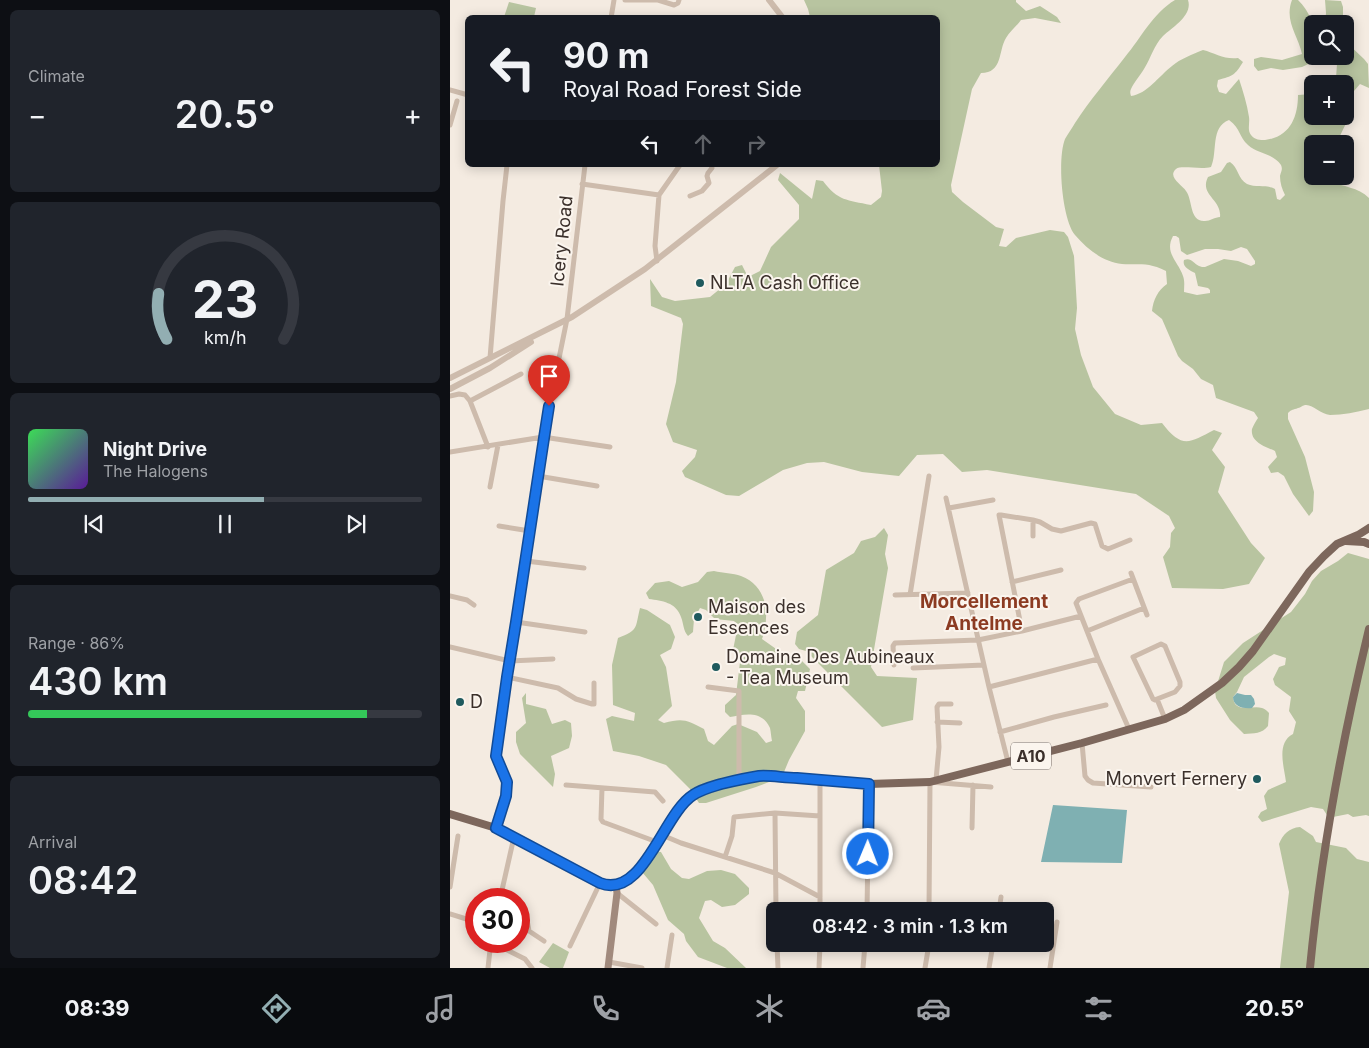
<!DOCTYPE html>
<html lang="en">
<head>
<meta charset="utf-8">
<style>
  body { margin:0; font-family:Inter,sans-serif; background:#20242c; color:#f1f3f6; height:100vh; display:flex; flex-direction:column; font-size:19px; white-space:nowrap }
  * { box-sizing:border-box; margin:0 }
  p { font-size:16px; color:#9ea1a6 }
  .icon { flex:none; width:28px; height:28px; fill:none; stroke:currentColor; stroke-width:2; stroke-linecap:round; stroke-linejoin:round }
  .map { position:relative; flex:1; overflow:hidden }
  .drawer { display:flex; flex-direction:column; gap:10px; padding:10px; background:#0d0f14; width:450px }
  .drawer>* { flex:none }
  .guide { position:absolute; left:15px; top:15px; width:475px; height:152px; border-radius:8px; box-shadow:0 2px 12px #0003; background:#171b24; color:#f1f3f6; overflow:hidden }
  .buttons { position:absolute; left:854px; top:15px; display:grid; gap:10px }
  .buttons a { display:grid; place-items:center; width:50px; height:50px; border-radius:8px; background:#171b24; box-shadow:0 2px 12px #0003; font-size:25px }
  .speed { position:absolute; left:15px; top:888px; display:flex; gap:10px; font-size:25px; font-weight:700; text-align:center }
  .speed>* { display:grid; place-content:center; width:65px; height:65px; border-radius:50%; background:#171b24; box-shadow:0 2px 12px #0003; line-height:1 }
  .speed .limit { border:8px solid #d22; background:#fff; color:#111 }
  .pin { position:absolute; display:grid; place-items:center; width:42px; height:42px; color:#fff; margin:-51px -21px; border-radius:50% 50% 50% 0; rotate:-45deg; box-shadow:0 0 5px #0007 }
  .pin .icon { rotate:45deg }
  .me { position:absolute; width:55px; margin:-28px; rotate:1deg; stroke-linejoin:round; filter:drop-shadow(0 0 4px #0008) }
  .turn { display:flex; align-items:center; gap:18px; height:105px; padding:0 15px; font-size:22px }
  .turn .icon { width:65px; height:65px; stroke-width:2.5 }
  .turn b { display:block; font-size:35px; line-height:42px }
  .lanes { display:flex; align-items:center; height:48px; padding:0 15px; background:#0003; justify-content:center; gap:25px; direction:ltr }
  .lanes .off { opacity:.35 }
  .big { font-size:38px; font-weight:600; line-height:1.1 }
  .drawer .widget { flex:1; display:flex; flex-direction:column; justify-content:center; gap:8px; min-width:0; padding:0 18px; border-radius:8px; background:#20242c }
  .drawer .dial { align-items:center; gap:0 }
  .dial svg { height:130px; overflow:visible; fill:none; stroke:#363941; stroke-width:7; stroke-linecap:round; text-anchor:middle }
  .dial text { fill:#f1f3f6; stroke:none }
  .song { display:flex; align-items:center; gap:15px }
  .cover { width:60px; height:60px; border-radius:8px; background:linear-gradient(135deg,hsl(130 70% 55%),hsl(270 70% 35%)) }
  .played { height:5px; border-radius:2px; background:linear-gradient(90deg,#92aeb2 60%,#363941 60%) }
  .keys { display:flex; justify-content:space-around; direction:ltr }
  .heat { display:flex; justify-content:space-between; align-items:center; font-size:28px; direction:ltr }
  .charge { height:8px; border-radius:4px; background:linear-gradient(90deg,#34c759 86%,#363941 0) }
  .trip { position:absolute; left:316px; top:902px; width:288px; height:50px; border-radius:8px; background:#171b24; box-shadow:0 2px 12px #0003; font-weight:600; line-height:50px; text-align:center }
  .menu { display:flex; height:80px; justify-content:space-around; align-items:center; background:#090b0e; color:#9ea1a6 }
  .menu .icon { width:35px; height:35px }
  .menu .on { color:#92aeb2 }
  .menu b { font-size:22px; color:#f1f3f6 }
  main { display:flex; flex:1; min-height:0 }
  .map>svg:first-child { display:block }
</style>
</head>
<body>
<main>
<section class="drawer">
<div class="widget"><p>Climate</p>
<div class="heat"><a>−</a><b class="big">20.5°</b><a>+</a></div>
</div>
<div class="widget dial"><svg viewBox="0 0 100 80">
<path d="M14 69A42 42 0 1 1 86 69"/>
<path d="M14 69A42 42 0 0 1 9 41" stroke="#92aeb2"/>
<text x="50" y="56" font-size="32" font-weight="700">23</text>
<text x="50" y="72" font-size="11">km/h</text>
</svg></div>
<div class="widget">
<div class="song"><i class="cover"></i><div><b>Night Drive</b><p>The Halogens</p></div></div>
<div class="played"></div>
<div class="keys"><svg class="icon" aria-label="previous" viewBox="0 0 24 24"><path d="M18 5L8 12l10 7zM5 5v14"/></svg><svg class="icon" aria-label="pause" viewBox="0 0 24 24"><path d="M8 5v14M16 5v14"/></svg><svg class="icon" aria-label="next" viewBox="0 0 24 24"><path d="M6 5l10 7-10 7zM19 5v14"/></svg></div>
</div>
<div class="widget"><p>Range · 86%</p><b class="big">430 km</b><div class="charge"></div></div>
<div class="widget"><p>Arrival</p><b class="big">08:42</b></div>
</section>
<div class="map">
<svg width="919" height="968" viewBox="0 0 919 968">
  <rect width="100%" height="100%" fill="#f4ebe1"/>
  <path fill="#b8c4a0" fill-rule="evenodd" d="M 354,0 L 566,0 L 566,2 L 576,11 L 590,6 L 607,17 L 611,23 L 585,18 L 571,20 C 567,26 560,31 556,38 C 548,51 553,73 531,73 L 522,89 L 501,185 L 502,192 L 513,202 L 546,227 L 554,229 L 549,246 L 556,247 L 566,238 L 600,230 L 614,232 L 618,237 L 624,256 L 627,308 L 625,329 L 631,355 L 643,387 L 665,414 L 691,425 L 712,423 C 732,449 739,443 764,430 L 772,433 L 762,450 L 775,467 L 768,492 L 801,543 L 815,558 L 799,584 L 773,589 L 722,588 L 713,557 L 720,547 L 721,533 L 725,528 L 719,516 L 686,494 L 537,470 L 512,472 L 493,454 L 467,455 L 449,476 L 412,472 L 374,462 L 357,463 L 333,470 L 289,496 L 276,495 L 235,477 L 232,471 L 245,457 L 247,450 L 223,442 L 216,424 L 226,382 L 233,324 L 231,318 L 201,306 L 200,279 L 212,297 L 225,301 L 260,297 L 276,284 L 285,267 L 292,265 L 298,277 L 310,271 L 321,247 L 349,219 L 349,205 L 328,180 L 330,173 L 362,199 L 366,180 L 373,181 C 388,201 397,200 421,205 L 431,197 L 432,191 L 429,165 L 488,165 L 488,18 L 360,17 L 358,9 Z
    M 725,0 L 738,0 C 743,15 723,27 713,36 C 704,45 701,58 694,69 C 690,76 684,82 681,89 C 680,91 680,93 681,96 C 697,94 709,76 722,66 C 730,59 743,54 753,50 C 765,53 775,60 788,58 L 793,62 C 785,75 783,76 768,80 L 767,86 L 769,92 L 776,94 L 789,79 C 793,91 797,104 799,117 C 800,123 797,130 801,135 C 805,140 810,140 815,140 C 840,137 848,117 848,95 L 862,94 L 862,116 L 895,116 L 895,84 L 883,84 L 886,78 L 887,64 L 881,60 L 869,59 L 852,67 L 833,70 L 821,68 L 808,71 L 804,66 L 804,59 L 811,57 L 832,60 L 852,54 C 848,35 834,21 842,0 L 848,0 C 867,19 862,32 862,56 L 895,56 L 895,41 L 914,59 L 918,64 L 919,88 L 910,84 L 904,91 L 902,111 L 886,144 L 862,144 L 862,176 L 881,176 L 880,181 C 893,187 908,187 919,198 L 919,409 C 906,412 893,415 880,415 C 870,414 863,404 855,405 C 851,406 852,407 848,408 C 843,410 842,409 838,413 L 838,419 L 855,457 L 864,492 L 863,511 L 859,516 L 843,494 L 834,476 L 828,472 L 821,473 L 818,467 L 827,457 L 825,451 C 816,447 800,442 802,429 C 803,426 806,421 808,418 L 804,412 L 766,398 L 763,385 L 751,379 L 743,369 L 732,361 L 728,356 L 712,319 L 702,311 C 703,300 708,290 717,284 L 716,271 C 698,262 691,265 672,264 C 653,262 637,249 625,235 C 612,219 607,159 615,139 C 618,134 622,128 625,123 C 640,100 658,79 675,57 C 691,38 703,13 725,0 ZM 779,120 C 791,129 789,137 798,145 C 808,154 823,153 831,165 C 833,170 831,171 830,176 C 830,183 832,189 835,195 L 830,200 L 827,199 L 825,189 C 816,184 806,188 797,184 C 788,179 788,167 780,162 L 777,163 L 771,172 L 758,177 C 749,195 772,199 770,217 C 765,217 760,221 755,221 C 739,222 743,200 736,191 C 732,185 717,177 726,169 C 731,165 751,170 761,167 C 768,152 760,127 779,120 ZM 723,236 L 726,236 L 729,238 L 731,251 L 737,255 L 755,249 L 768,249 L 781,251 L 791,247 L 797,249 L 805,261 L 805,264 L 801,266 L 788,261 L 774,259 L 755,267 C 753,267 751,267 749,266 C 743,263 741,257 734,260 C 732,267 739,270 745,273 L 748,286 L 758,288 L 760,290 L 760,293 L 747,295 L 734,292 C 734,287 735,281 733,276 C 728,261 714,253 723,236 Z
    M 875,0 L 891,1 L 893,7 L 893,24 L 875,24 L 876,13 Z
    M 59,2 L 86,8 L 84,17 L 54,17 Z
    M 434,528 L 438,535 L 435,554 L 438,568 L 421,667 L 427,676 L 467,678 L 463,720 L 432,727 L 356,651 L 349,649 L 345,644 L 347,632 L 368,615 L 376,570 L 404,553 L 411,541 L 425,537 Z
    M 898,553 L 919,559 L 919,816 L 916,815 L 903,817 L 898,814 L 883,817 L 877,815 L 873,809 L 861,807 L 812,822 L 808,817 L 811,812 L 817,809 L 814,796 L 818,790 L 836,782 C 834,766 826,743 843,734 L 846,722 L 839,711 L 841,697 L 825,685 L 823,679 L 829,667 L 835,665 L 836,658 L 824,654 L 819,657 L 794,677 L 787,692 L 783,697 C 784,714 802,705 812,708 C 815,709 816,710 819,713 L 818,726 C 812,734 804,733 794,734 L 780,720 L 766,698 L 765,691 L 774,662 L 793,643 L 841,612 L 855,594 L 862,581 L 871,571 L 888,561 Z
    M 264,571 C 273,573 283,573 291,576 C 318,586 320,616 312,639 L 329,651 L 339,665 L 348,657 L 360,669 L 355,691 L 348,691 L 346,698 L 355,711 L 355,731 L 339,760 L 334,772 L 324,780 L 306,787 L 256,803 L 249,803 L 240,789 L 216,765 L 189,756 L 163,751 L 156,719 L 162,716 L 184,721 L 185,713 L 163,705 L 162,665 L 168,638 C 189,630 185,628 190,608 L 197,610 L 220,625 L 225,637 L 221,649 L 210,655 L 216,667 L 222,706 L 208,720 L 214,723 C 233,718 237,720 254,729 L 258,741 L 264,745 L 282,726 L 288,724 L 307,732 L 316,743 L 322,741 C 321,737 321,732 320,728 C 312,710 295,714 280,717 L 275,712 L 275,705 L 286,695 L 290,662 L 283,650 L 288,625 L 284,621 L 265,619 L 256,610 L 250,608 L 244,619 L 243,632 L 238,636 C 233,630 234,625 231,617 C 226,602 212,601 199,599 L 196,593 L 205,583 L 219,581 L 232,587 L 248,582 L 257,572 Z
    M 76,693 L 76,704 L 96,709 L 102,724 L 115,720 L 121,723 L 122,736 L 119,748 L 101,756 L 105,774 L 103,787 L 70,754 L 66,742 L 66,732 L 76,723 L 72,698 Z
    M 850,827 L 863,836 L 866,842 L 896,848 L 907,859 L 919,862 L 919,968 L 830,968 L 839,892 L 829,844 C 833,834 839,828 850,827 Z
    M 204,851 L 211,852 L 221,869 L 232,878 L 239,879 L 257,871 L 271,870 L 285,874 L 299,888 L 299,894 L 285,905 L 272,907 L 261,900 L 255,901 L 249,918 L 263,941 L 275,948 L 296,968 L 277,968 L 248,957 L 236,941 L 234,934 L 218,920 L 203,885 L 192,872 Z
    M 103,943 L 119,952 L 113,968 L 100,968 L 89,962 Z"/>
  <path fill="#7fb0b2" d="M 787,693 L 795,695 L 801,695 L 804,699 L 805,704 L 802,708 C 794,709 783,707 783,697 Z
    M 603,805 L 677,810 L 672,863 L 591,862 Z"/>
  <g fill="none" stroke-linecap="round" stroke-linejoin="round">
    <path stroke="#cdbbac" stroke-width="5" d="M 175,0 L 208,0 L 224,5 L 228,3 L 229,0
      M 161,18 L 164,0
      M 0,90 L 18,95
      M 0,125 L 7,101
      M 132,184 L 209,195
      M 240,196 L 252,191 L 259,183 L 257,176 L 258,173 L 262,168 L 261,165
      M 207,261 L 205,246 L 209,195 L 230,165
      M 40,358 L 53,201 L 57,165
      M 0,396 L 9,394 L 15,395 L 20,401 L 38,447
      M 20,401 L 71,374
      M 0,452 L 93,437 L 160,447
      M 88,476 L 147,486
      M 40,487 L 48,445
      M 496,498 L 539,687 L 558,762
      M 499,508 L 543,500
      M 583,520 L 583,536
      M 49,526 L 80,531
      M 76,561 L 134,568
      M 681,573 L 697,615
      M 562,582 L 611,570
      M 445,595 L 518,593
      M 460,595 L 479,476
      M 0,596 L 17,600 L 24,605
      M 66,622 L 135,632
      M 572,631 L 549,515 L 551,515 L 583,520 L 590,522 L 602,529 L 611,531 L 641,523 L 645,524 L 652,546 L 658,549 L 680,540
      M 637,631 L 694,608
      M 0,647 L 60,661 L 103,659
      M 444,665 L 443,646 L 445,643 L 528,640 L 572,631 L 631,616
      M 463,668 L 534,665
      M 57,677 L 108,688 L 126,699 L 142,704 L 144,704 L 144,683
      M 258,687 L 289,691 L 289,780
      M 539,687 L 648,659
      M 707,699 L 725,692 L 730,686 L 730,682 L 715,646 L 711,644 L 683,657 L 703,699 L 705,700 L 707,699 L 715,719
      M 487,722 L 510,723
      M 679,729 L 648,659 L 626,603 L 629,599 L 683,579
      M 550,732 L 604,717 L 656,705
      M 632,743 L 635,776 L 638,780 L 643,783 L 701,787
      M 486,780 L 489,747 L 487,707 L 489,704 L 501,704
      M 116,785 L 205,792 L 213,801
      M 152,788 L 151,819 L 153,822 L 207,842
      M 325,813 L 326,911
      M 46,828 L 56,796 L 57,783 L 46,756 L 57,677 L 76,561 L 93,437 L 117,319 L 135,165
      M 522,828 L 523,785
      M 212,835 L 231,843 L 325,873 L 370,897
      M 275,857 L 282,836 L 284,817 L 325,813 L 370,816
      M 0,887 L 8,836
      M 167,893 L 206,924
      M 50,899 L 64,837
      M 370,911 L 370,780
      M 417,911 L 419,784
      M 479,911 L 480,782 L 541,787
      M 549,911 L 551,897
      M 0,914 L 26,922
      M 69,918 L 77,920 L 79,931 L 94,941
      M 41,942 L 75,959 L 82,968
      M 327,944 L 328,968
      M 120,946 L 150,883
      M 159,962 L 192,968
      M 38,968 L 41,941
      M 217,968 L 222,935
      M 369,968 L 370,944
      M 413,968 L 415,944
      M 475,968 L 479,944
      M 539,968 L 543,944
      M 600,968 L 607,922"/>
    <path stroke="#cdbbac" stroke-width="6" d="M 319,0 L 333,18
      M 0,378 L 122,317 L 195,269 L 327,165
      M 0,389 L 40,368 L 81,342"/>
    <path stroke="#a18a7d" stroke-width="7" d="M 158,968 L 167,893 L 166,885"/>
    <path stroke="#7d675c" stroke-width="8" d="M 896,541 L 914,542 L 919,544
      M 0,814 L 46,828 L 150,883 L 156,885 L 166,885 L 175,882 L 193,865 L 199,858 L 225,815 L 234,802 L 242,796 L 255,788 L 289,780 L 310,776 L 419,784 L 480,782 L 632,743 L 715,719 L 734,710 L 772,683 L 789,667 L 803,651 L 859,572 L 874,556 L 887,544 L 908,535 L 919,528
      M 860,968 C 871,853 892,741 919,629"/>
  </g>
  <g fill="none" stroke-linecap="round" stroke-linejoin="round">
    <defs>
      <path id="route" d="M 99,406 L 94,438 L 66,622 L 57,677 L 46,756 L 57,782 L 56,796 L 46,828 L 150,883 C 193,900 213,814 243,795 C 252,789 261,787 271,784 C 283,781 296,778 309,776 C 321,775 334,778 347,778 C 371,780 395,782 419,784 L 418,854"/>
    </defs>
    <use href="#route" stroke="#114b97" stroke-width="12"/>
    <use href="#route" stroke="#1a73e8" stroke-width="9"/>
  </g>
  <g fill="#1f5a5e" stroke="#fbf5ee" stroke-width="2">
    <circle cx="250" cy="283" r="5"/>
    <circle cx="248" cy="617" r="5"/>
    <circle cx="266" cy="667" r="5"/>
    <circle cx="10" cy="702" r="5"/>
    <circle cx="807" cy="779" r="5"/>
  </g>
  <g text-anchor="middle" stroke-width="4" stroke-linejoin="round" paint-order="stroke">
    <rect fill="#fbf5ee" stroke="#756b66" stroke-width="1" x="561" y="742.5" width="40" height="27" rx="4"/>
    <g font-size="16" font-weight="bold" fill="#3b302b">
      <text x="581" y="762">A10</text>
    </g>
    <g font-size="18" fill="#3b302b" stroke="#fbf5ee">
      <text transform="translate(112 241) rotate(-84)" y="6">Icery Road</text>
    </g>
    <g font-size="18" fill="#3b302b" stroke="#fbf5ee" text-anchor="start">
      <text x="260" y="289">NLTA Cash Office</text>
      <text x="258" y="613">Maison des<tspan x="258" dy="21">Essences</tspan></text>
      <text x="276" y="663">Domaine Des Aubineaux<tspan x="276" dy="21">- Tea Museum</tspan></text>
      <text x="20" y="708">D</text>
      <text x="797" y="785" text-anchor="end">Monvert Fernery</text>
    </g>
    <g font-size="19" font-weight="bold" fill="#8c3b22" stroke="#fbf5ee">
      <text x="534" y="608">Morcellement<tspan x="534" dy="22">Antelme</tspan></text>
    </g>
  </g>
</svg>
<div class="buttons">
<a><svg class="icon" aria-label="search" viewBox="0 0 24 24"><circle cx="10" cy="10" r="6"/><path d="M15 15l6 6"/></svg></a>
<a>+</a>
<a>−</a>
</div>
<div class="speed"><div class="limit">30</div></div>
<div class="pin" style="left:99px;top:406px;background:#d93025"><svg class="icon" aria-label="arrive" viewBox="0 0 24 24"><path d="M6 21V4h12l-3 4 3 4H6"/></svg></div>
<svg class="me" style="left:418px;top:854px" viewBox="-20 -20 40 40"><circle r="17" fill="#1a73e8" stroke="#fff" stroke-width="3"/><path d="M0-11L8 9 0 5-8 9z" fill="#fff"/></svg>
<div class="trip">08:42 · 3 min · 1.3 km</div>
<div class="guide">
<div class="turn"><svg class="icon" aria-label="left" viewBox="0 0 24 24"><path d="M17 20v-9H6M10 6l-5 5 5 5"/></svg><div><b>90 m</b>Royal Road Forest Side</div></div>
<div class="lanes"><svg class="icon" aria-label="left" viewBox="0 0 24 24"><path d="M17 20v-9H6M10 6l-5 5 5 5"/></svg><svg class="icon off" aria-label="ahead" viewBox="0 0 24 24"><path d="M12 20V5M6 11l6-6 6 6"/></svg><svg class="icon off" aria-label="right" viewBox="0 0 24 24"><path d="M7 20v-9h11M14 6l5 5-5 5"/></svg></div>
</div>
</div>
</main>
<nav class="menu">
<b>08:39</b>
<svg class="icon on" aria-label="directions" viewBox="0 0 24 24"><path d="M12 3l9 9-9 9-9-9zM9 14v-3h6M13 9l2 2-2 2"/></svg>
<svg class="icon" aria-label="music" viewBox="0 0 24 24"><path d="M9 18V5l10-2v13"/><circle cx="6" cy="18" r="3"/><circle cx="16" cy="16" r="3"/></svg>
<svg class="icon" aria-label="phone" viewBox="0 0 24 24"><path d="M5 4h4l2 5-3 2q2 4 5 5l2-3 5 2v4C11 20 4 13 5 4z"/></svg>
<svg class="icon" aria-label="climate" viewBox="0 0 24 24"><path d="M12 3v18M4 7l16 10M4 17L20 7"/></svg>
<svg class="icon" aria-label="car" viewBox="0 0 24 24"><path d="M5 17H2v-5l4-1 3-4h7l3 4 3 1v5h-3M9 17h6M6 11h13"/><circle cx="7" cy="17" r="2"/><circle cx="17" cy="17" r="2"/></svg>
<svg class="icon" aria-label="filters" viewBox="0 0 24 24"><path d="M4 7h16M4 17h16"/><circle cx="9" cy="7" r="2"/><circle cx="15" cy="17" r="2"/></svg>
<b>20.5°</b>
</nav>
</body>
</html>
